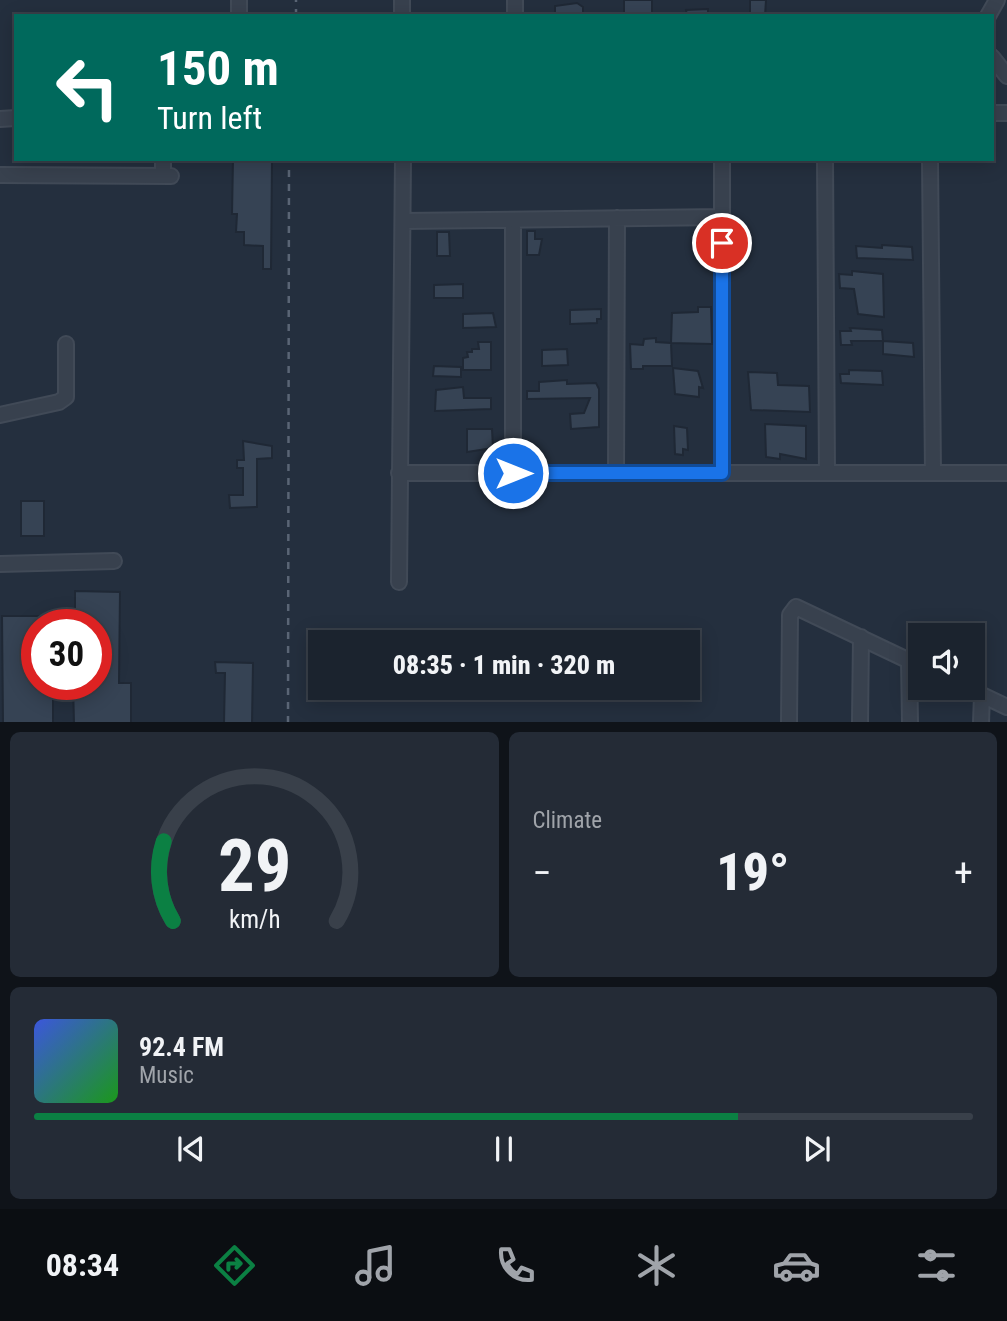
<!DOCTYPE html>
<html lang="en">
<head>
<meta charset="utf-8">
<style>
  body { margin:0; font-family:"Roboto Condensed",sans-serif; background:#242b36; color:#f1f3f6; height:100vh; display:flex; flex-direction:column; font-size:26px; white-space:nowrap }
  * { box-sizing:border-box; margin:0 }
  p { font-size:23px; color:#a0a4aa }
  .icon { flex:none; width:38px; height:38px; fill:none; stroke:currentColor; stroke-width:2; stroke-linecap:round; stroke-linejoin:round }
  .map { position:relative; height:722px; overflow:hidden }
  .side { display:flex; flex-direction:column; gap:10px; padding:10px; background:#0f1319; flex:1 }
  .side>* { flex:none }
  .top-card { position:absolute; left:14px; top:14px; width:980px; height:147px; border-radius:0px; box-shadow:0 4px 18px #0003,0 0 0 2px #39404a; background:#00695c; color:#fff; overflow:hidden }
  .controls { position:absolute; left:908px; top:623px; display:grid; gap:14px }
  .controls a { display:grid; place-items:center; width:77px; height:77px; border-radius:0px; background:#1b232e; box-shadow:0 4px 18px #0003,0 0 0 2px #39404a; font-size:35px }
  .speed { position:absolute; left:21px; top:609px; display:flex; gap:14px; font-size:35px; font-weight:700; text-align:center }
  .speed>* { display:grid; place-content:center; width:91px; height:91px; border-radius:50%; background:#1b232e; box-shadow:0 4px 18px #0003,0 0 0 2px #39404a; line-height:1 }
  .speed .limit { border:10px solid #d22; background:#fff; color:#111 }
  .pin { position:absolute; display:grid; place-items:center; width:60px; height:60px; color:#fff; margin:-30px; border:4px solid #fff; border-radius:50%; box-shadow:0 2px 7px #0007 }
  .me { position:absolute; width:77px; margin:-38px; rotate:90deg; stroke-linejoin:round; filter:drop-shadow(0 0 5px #0008) }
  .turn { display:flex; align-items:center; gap:24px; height:147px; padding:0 28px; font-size:32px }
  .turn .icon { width:91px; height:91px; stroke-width:2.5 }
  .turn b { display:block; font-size:49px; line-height:60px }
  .big { font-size:52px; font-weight:800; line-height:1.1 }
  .side .card { flex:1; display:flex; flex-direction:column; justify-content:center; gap:10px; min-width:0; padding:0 24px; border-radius:10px; background:#242b36 }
  .side .dial { align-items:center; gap:0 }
  .dial svg { height:182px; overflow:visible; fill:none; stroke:#39404a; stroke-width:7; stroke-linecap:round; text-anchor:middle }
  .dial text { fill:#f1f3f6; stroke:none }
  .song { display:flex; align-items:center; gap:21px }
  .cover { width:84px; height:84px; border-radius:10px; background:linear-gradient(135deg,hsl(230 70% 55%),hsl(120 70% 35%)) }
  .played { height:7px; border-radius:4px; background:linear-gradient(90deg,#0b8043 75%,#39404a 75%) }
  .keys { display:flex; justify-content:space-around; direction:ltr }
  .heat { display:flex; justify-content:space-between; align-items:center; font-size:38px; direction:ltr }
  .side .tiles { flex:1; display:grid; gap:10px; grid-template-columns:1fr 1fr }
  .card:last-child { grid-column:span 2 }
  .trip { position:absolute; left:308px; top:630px; width:392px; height:70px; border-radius:0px; background:#1b232e; box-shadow:0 4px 18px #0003,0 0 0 2px #39404a; font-weight:800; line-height:70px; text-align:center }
  .tabs { display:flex; height:112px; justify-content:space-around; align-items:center; background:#0b0e12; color:#a0a4aa }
  .tabs .icon { width:49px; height:49px }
  .tabs .on { color:#0b8043 }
  .tabs b { font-size:32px; color:#f1f3f6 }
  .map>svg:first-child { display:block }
</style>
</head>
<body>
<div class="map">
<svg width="1007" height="723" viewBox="0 0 1007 723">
  <rect width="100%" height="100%" fill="#242f3e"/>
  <path fill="#364354" stroke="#1f2835" stroke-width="2" d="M 624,0 L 652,0 L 652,16 L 624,16 Z
    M 750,0 L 766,0 L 765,16 L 750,16 Z
    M 577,3 L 583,7 L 583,16 L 555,16 L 555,6 Z
    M 708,9 L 708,16 L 687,16 L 686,10 Z
    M 233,159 L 272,159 L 271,269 L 263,269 L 263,246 L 244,245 L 244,232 L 236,232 L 237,214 L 232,214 Z
    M 527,231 L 535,231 L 535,239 L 542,239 L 539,255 L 527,255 Z
    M 437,232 L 449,232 L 450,256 L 437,256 Z
    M 882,245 L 912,247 L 913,260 L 857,258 L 856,246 L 882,248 Z
    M 852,271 L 883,274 L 884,317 L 858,314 L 854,289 L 840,288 L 839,274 L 852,275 Z
    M 463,284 L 463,298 L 434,298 L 434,285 Z
    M 698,307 L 711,307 L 712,344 L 671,343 L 672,313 L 698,312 Z
    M 601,309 L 601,319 L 597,319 L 597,323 L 570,324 L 570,310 Z
    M 493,313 L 496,327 L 463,328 L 463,314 Z
    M 850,328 L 882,330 L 883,341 L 851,341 L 852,345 L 841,345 L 840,331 L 851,331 Z
    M 656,338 L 656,342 L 671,343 L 672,366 L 643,366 L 643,369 L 631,369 L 630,344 L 643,345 L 644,339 Z
    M 883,341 L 913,343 L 914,357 L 883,354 Z
    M 478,342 L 491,342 L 491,370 L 463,370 L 463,358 L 468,357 L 467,352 L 472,352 L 472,349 L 479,349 Z
    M 567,349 L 568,365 L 542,366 L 542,350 Z
    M 434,366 L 461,367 L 461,377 L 433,376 Z
    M 673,368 L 698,371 L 703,388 L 699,387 L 699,397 L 675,394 Z
    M 849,370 L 882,371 L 883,385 L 841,383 L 840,374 L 849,374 Z
    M 748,372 L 777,373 L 778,385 L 809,386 L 810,412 L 751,410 Z
    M 567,380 L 567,384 L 596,383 L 599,389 L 599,427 L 571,429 L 570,414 L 584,413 L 590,398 L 527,399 L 527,391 L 539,391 L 539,382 Z
    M 463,387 L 464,398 L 491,398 L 491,409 L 435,411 L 436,390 Z
    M 765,424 L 806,426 L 806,459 L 780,454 L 780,459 L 766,457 Z
    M 674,426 L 687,428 L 688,450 L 683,449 L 683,455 L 675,454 Z
    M 467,429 L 492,429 L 493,448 L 467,452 Z
    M 243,441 L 272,446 L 272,458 L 257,459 L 257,507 L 230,508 L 229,495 L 243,495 L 243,468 L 237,468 L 237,460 L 244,460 Z
    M 21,501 L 44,501 L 44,536 L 21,536 Z
    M 75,591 L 120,592 L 119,683 L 131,683 L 131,723 L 74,723 L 73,685 L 96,684 L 96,625 L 75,625 Z
    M 2,616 L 52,616 L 52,625 L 37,625 L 37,684 L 53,684 L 53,723 L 3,723 Z
    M 215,662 L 253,663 L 252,723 L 224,723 L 225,673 L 216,673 Z"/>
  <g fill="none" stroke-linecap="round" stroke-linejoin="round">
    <defs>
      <path id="minor" d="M 239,0 L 239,16
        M 402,0 L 402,16
        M 515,0 L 515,16
        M 988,16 L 997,0
        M 992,57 L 1007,76
        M 992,113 L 1007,113
        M 0,119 L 16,118
        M 825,159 L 827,473
        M 930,159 L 933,473
        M 0,175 L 171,176
        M 163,176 L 163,159
        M 404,221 L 722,217
        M 0,415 L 59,402 L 66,397 L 66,344
        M 399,473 L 1007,473
        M 513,473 L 513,220
        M 616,473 L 617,218
        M 722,473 L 722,159
        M 0,564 L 114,561
        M 399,582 L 403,159
        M 909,660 L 910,723
        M 967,688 L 1007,707
        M 789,723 L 790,615 L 796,607 L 920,666
        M 860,723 L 861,637
        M 981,723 L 982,695"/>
    </defs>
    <use href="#minor" stroke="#414a57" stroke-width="18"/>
    <use href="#minor" stroke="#38414e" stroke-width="14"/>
    <path stroke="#5a6575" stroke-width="2.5" stroke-dasharray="7 7" stroke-linecap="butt" d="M 296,16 L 296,0
      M 288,723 L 289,159"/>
  </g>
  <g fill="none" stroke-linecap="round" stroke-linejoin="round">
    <defs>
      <path id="route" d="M 513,473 L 722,473 L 722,243"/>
    </defs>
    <use href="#route" stroke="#114b97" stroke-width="18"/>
    <use href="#route" stroke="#1a73e8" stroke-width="12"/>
  </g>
</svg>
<div class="controls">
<a><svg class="icon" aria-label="sound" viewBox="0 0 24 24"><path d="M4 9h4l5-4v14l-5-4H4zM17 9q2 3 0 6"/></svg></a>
</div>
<div class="speed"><div class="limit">30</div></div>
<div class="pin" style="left:722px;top:243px;background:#d93025"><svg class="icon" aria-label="arrive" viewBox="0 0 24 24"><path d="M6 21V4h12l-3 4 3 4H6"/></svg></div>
<svg class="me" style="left:513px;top:473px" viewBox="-20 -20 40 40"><circle r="17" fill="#1a73e8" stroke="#fff" stroke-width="3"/><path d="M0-11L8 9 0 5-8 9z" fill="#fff"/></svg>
<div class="trip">08:35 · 1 min · 320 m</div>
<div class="top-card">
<div class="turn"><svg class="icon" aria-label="left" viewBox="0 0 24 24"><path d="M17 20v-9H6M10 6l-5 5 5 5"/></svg><div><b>150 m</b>Turn left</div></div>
</div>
</div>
<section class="side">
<div class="tiles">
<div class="card dial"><svg viewBox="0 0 100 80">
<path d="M14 69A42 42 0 1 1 86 69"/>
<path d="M14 69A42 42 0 0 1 10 34" stroke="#0b8043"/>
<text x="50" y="56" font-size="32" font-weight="700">29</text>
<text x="50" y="72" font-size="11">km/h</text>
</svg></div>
<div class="card"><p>Climate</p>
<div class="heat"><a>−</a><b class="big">19°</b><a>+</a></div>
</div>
<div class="card">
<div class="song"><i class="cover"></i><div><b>92.4 FM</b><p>Music</p></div></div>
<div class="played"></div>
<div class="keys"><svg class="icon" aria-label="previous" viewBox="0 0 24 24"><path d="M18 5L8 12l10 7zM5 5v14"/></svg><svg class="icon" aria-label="pause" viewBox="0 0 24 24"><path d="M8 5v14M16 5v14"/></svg><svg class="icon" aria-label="next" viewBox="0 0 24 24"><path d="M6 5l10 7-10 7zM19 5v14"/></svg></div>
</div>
</div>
</section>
<nav class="tabs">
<b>08:34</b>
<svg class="icon on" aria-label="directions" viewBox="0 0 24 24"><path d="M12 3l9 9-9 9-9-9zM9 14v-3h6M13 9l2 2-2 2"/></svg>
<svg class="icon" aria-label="music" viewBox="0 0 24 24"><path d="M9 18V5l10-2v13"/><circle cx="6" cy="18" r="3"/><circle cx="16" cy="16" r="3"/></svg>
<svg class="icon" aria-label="phone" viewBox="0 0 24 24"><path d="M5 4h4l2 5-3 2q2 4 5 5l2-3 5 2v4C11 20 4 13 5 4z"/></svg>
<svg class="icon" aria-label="climate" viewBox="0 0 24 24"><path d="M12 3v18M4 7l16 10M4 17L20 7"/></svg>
<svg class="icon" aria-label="car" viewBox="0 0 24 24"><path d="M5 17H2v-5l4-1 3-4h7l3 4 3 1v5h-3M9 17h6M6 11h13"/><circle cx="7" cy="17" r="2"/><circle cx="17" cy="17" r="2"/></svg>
<svg class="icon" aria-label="filters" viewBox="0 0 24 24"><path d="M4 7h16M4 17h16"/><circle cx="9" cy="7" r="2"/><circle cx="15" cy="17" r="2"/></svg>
</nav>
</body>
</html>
